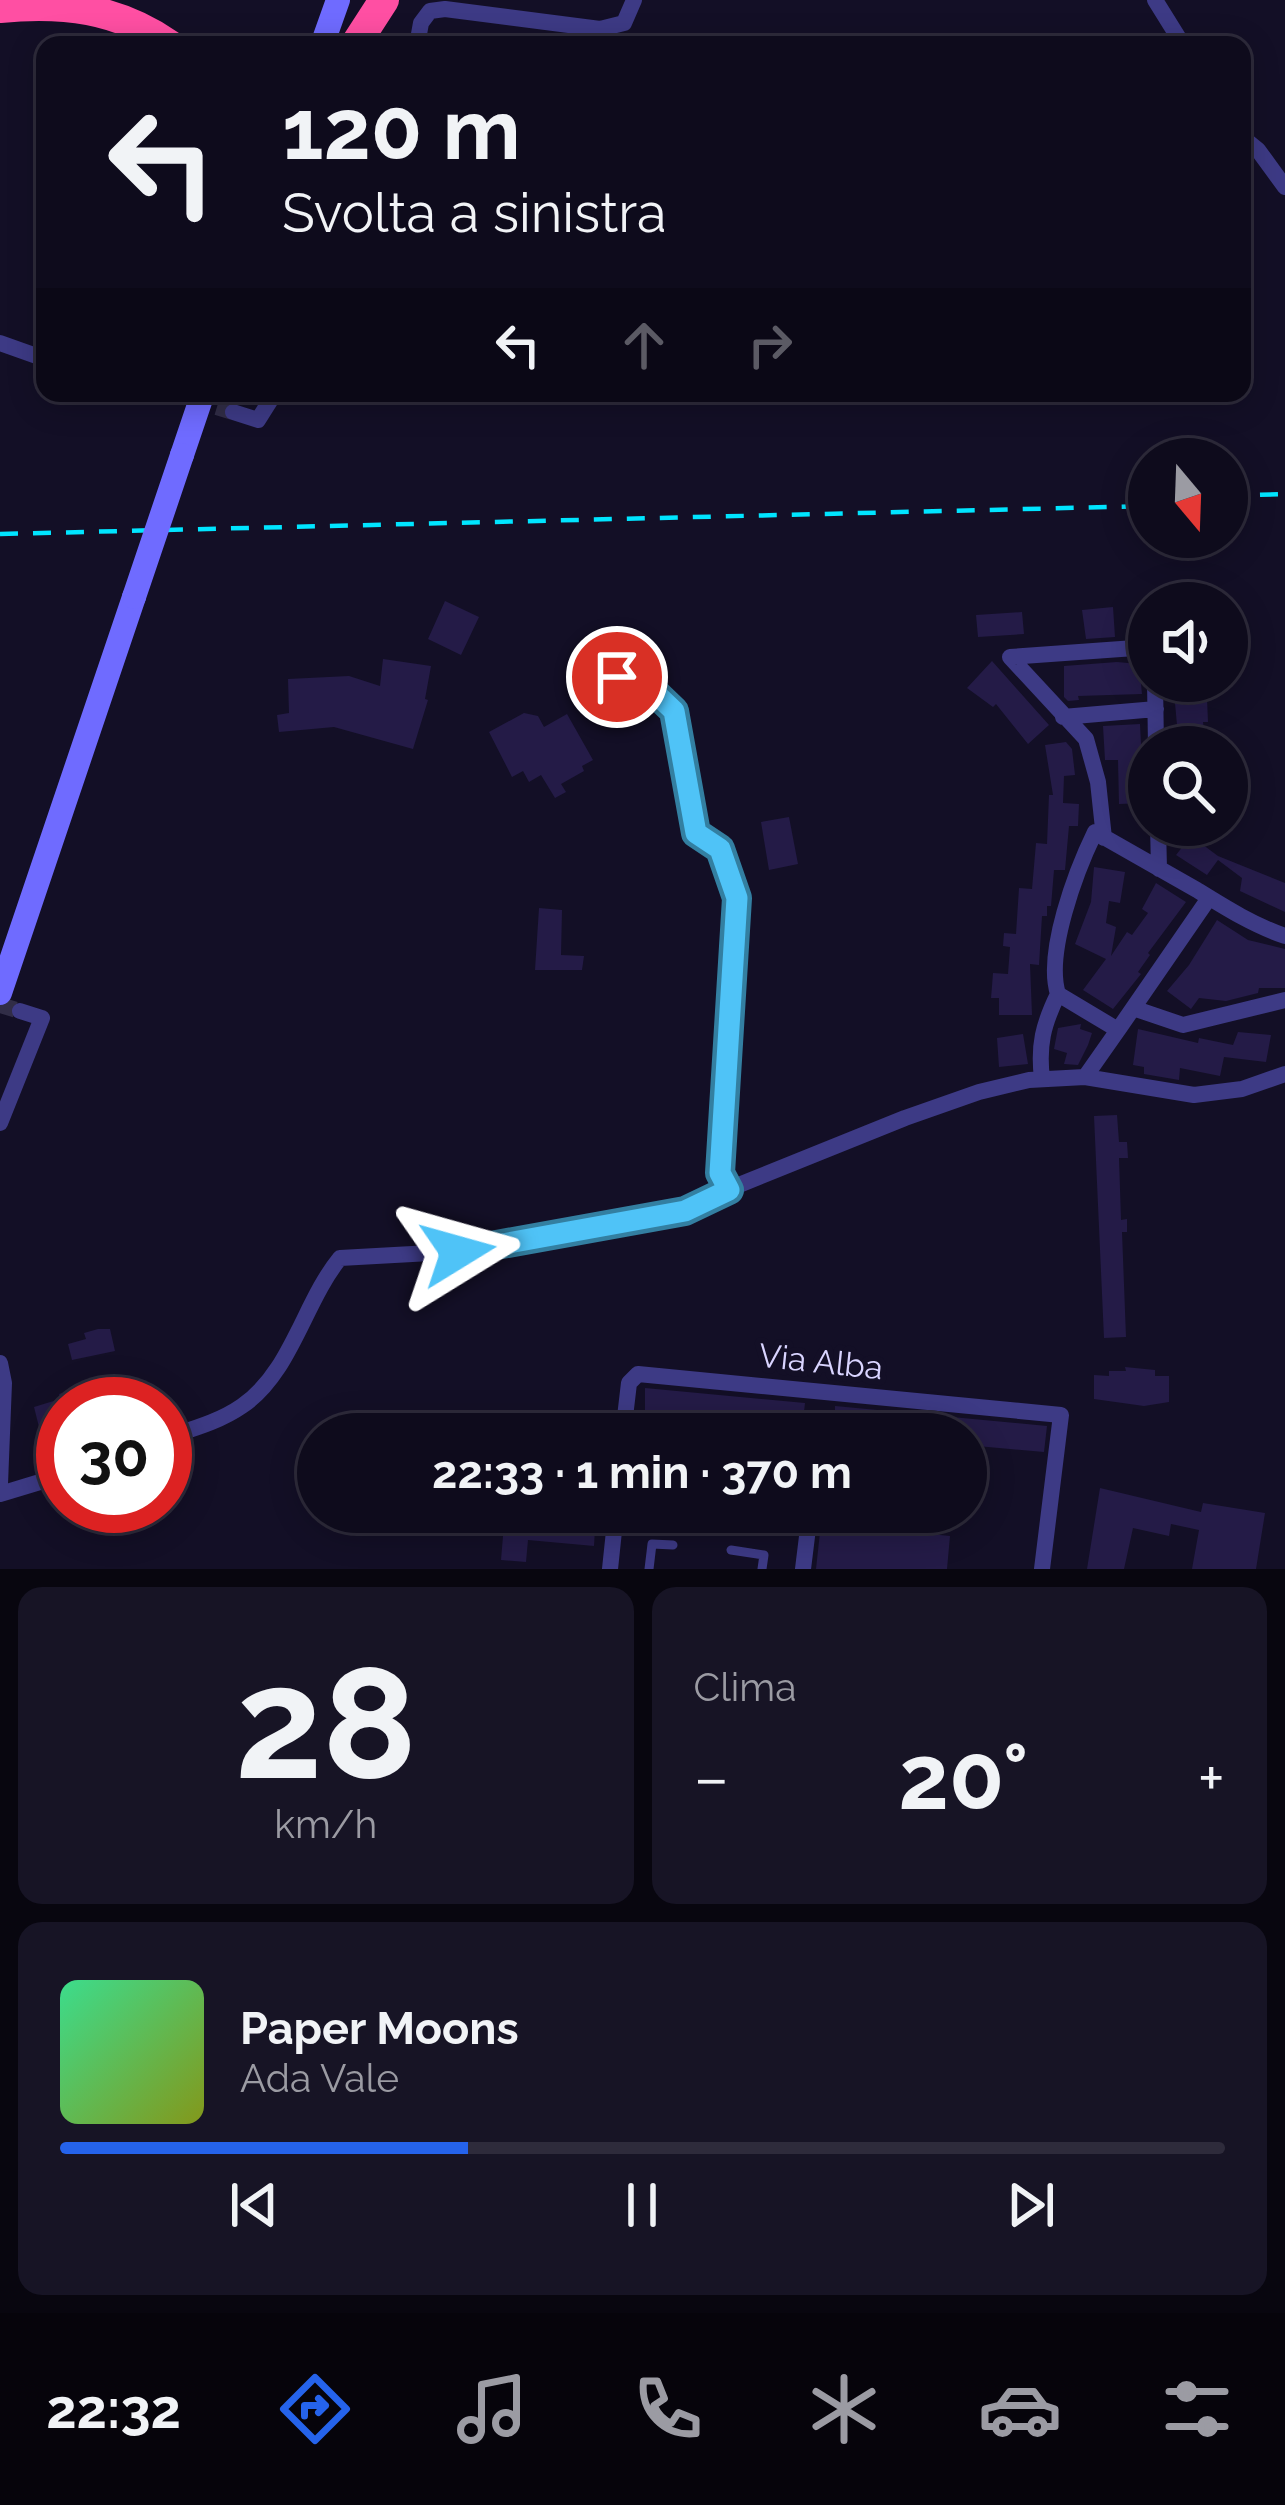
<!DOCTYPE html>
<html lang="it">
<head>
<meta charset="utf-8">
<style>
  body { margin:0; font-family:Raleway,sans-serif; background:#171425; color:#f1f3f6; height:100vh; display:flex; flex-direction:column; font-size:45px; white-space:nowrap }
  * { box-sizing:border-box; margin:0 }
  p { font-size:39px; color:#9b9ba3 }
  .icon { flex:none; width:66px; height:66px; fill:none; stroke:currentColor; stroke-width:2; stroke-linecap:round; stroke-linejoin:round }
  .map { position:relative; height:1569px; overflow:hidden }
  .details { display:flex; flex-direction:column; gap:18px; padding:18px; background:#08060f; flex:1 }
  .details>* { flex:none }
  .hud { position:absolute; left:36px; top:36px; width:1215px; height:366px; border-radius:24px; box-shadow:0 6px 30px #0003,0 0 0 3px #2e2b3b; background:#0e0b1c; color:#f1f3f6; overflow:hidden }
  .needle { width:78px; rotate:161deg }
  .controls { position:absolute; left:1128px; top:438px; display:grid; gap:24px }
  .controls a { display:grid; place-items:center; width:120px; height:120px; border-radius:50%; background:#0e0b1c; box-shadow:0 6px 30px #0003,0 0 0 3px #2e2b3b; font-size:60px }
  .speed { position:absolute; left:36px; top:1377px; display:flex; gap:24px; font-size:60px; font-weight:700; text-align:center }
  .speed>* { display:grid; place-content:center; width:156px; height:156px; border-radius:50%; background:#0e0b1c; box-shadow:0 6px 30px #0003,0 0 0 3px #2e2b3b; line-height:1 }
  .speed .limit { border:18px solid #d22; background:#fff; color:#111 }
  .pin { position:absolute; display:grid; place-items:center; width:102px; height:102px; color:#fff; margin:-51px; border:6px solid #fff; border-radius:50%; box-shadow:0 3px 12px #0007 }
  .me { position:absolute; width:132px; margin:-66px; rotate:82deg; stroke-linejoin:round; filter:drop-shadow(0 0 9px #0008) }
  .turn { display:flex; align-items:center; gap:42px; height:252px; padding:0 48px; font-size:54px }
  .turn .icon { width:156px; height:156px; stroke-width:2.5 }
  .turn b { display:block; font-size:84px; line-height:102px }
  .lanes { display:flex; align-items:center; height:114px; padding:0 48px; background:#0003; justify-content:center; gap:60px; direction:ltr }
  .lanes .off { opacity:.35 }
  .big { font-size:90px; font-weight:700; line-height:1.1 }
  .details .card { flex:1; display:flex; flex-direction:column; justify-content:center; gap:18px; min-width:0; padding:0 42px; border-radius:24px; background:#171425 }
  .details .dial { align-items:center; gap:0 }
  .dial b { font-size:156px; line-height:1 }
  .song { display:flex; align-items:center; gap:36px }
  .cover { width:144px; height:144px; border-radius:18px; background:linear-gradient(135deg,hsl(150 70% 55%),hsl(70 70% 35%)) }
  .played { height:12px; border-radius:6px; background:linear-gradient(90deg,#2563eb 35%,#2e2b3b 35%) }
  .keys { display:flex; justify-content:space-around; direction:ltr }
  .heat { display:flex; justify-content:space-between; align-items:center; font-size:66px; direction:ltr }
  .details .tiles { flex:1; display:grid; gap:18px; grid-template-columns:1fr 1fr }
  .card:last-child { grid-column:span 2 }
  .trip { position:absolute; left:297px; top:1413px; width:690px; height:120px; border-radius:60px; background:#0e0b1c; box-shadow:0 6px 30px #0003,0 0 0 3px #2e2b3b; font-weight:700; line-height:120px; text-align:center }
  .dock { display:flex; height:192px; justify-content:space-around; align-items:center; background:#06040b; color:#9b9ba3 }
  .dock .icon { width:84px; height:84px }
  .dock .on { color:#2563eb }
  .dock b { font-size:54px; color:#f1f3f6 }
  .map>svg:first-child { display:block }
</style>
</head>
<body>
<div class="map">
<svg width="1285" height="1569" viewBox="0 0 1285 1569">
  <rect width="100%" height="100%" fill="#130f26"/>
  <path fill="#241b47" d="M 445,601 L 479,617 L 461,655 L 428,639 Z
    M 1113,607 L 1115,637 L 1086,639 L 1082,610 Z
    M 1022,612 L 1024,634 L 978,637 L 976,615 Z
    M 383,659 L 431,666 L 425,699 L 428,700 L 413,749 L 334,727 L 279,732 L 277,715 L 289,713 L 288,679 L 349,676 L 380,686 Z
    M 992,661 L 1049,725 L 1028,744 L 996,704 L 993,707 L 967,688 Z
    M 1117,662 L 1139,664 L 1142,694 L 1078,696 L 1079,700 L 1068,701 L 1064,697 L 1064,666 Z
    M 1173,681 L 1185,681 L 1185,699 L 1207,698 L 1208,722 L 1203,722 L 1206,747 L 1179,747 Z
    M 524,713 L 538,716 L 544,727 L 567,714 L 593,760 L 582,766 L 584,771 L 561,784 L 566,792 L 555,798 L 541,775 L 529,782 L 523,771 L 512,777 L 489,732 Z
    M 1140,724 L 1144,803 L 1119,804 L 1118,760 L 1105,760 L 1103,726 Z
    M 1066,742 L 1072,749 L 1075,775 L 1064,776 L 1063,803 L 1079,804 L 1078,826 L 1069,826 L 1065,870 L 1054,870 L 1051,906 L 1047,906 L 1047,916 L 1042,916 L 1039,965 L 1030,964 L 1032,1015 L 999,1015 L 999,998 L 991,998 L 992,986 L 993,973 L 1008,974 L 1010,947 L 1003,946 L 1004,933 L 1016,934 L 1019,888 L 1032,889 L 1036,843 L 1047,844 L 1049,795 L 1053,795 L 1045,745 Z
    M 789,817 L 798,864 L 769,870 L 761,822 Z
    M 1191,836 L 1218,856 L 1285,883 L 1285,912 L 1240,891 L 1242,878 L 1218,860 L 1207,875 L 1176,855 Z
    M 1094,867 L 1125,872 L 1120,903 L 1109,901 L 1106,923 L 1116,927 L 1111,956 L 1127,932 L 1132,935 L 1148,913 L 1142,909 L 1156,883 L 1186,902 L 1148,953 L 1150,955 L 1138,972 L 1141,974 L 1113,1009 L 1083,990 L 1106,959 L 1075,944 L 1091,902 Z
    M 539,908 L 562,910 L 561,955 L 584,956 L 582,970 L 535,970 Z
    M 1217,920 L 1248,940 L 1285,949 L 1285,988 L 1259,988 L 1258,993 L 1226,1001 L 1199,998 L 1191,1009 L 1167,991 L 1189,965 Z
    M 1081,1024 L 1080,1029 L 1092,1033 L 1088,1045 L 1078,1065 L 1064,1064 L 1067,1053 L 1054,1049 L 1058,1028 Z
    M 1138,1029 L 1198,1043 L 1199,1038 L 1233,1045 L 1238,1032 L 1271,1035 L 1266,1062 L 1224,1057 L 1220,1076 L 1180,1068 L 1179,1080 L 1144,1074 L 1144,1067 L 1133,1065 Z
    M 1023,1034 L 1028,1064 L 999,1067 L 997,1038 Z
    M 1117,1115 L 1119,1142 L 1127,1142 L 1128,1158 L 1119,1158 L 1121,1220 L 1127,1219 L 1127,1232 L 1122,1232 L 1126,1337 L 1104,1338 L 1094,1116 Z
    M 98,1329 L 110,1329 L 115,1351 L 72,1360 L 68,1344 L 86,1339 L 84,1333 Z
    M 1125,1367 L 1155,1370 L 1155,1376 L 1169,1376 L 1169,1402 L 1144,1406 L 1094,1399 L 1094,1375 L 1109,1376 L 1109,1371 L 1126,1371 Z
    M 645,1388 L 805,1403 L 802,1430 L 645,1414 Z
    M 75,1389 L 79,1404 L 63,1404 L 63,1432 L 41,1435 L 34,1407 L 60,1399 L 59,1394 Z
    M 835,1406 L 1047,1426 L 1044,1452 L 966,1445 L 966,1434 L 867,1434 L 835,1429 Z
    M 1100,1488 L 1201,1512 L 1203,1503 L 1265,1513 L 1256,1569 L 1192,1569 L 1199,1530 L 1171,1524 L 1169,1536 L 1133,1528 L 1124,1569 L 1087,1569 Z
    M 505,1512 L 596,1512 L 594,1546 L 528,1540 L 526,1562 L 501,1560 Z
    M 821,1523 L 950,1536 L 947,1569 L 816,1569 Z"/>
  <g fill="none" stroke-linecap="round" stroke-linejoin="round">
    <path stroke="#312d47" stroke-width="16" stroke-dasharray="16 8" stroke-linecap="butt" d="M 171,393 L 233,412
      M 0,1005 L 20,1011"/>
    <path stroke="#3d3a85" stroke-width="9" d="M 731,1550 L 764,1555 L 762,1569
      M 649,1569 L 652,1544 L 673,1545"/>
    <path stroke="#3d3a85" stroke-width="16" d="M 1155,0 L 1183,45
      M 417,45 L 421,23 L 430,11 L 445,9 L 600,29 L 624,23 L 634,0
      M 1242,137 L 1258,150 L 1285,187
      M 0,343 L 45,359
      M 233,412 L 258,420 L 275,393
      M 1155,681 L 1156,747
      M 579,684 L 617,677 L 650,688 L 674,711 L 696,833 L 720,849 L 737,898 L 720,1173 L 729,1189
      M 1063,717 L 1156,709
      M 1158,825 L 1159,869
      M 1104,838 L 1098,782 L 1086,739 L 1010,657 L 1149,647
      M 1209,898 L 1118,1030 L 1058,994 C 1045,953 1076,871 1095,832 L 1197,890 C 1226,908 1253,925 1285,936
      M 1133,1008 L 1183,1025 L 1285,1000
      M 1085,1077 L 1118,1030
      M 1042,1079 C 1038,1045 1043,1025 1058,994
      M 0,1123 L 42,1018 L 20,1011
      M 0,1363 L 4,1383 L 0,1484
      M 623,1434 L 629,1383 L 638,1374 L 1061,1415 L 1042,1569
      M 165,1438 C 192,1429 219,1422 242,1406 C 291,1373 304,1302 340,1258 L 485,1250 L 685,1211 L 729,1189 L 905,1118 L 979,1092 L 1029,1080 L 1085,1077 L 1194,1095 L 1242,1089 L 1285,1074
      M 0,1494 L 63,1475
      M 610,1569 L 616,1512
      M 803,1569 L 810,1512"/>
    <path stroke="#6f6bff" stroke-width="24" d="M 322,45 L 338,0
      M 182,455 L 203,393
      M 0,993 L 134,597"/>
    <path stroke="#ff4fa3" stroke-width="30" d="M 0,8 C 63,2 117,8 170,45
      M 355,45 L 384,0"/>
    <path stroke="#00e5ff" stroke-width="4.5" stroke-dasharray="18 15" stroke-linecap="butt" d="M 1227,496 L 1285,494
      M 0,534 L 1149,506"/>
    <path stroke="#6f6bff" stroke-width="24" d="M 134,597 L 182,455"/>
  </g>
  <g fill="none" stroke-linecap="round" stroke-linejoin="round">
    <defs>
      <path id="route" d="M 458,1252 L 685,1211 L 729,1190 L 720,1173 L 737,898 L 720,849 L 696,833 L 674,711 L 650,688 L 617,677"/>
    </defs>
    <use href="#route" stroke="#337fa1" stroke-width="30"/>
    <use href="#route" stroke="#4fc3f7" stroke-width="21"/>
  </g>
  <g text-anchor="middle" stroke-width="12" stroke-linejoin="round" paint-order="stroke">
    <g font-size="33" fill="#d9d4ff" stroke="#130f26">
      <text transform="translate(821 1361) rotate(6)" y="12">Via Alba</text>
    </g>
  </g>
</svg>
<div class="controls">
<a><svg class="needle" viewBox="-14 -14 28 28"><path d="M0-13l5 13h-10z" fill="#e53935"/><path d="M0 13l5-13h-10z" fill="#9b9ba3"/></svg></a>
<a><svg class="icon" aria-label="sound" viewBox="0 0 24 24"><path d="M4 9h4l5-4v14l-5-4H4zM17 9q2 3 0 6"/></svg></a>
<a><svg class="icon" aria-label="search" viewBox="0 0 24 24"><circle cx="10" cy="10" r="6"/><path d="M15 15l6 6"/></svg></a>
</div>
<div class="speed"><div class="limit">30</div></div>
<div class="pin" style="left:617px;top:677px;background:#d93025"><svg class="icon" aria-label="arrive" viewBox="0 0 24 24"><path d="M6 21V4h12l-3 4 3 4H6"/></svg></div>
<svg class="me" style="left:458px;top:1252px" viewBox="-20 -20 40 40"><path d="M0-17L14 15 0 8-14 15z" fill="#4fc3f7" stroke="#fff" stroke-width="4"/></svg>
<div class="trip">22:33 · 1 min · 370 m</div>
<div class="hud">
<div class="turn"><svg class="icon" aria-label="left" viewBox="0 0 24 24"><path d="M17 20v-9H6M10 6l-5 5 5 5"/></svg><div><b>120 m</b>Svolta a sinistra</div></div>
<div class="lanes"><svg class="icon" aria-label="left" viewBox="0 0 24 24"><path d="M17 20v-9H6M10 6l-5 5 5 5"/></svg><svg class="icon off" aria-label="ahead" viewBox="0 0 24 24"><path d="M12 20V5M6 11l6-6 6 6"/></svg><svg class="icon off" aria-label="right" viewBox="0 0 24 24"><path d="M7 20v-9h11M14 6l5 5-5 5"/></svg></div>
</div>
</div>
<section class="details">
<div class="tiles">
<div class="card dial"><b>28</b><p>km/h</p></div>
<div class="card"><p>Clima</p>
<div class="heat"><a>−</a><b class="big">20°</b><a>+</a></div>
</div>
<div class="card">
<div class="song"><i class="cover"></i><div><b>Paper Moons</b><p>Ada Vale</p></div></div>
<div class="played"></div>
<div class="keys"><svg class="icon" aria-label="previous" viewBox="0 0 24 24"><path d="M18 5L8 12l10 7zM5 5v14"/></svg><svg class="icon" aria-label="pause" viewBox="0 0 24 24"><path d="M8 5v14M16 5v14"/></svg><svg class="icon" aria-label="next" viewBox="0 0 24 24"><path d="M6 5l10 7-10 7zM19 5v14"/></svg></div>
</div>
</div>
</section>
<nav class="dock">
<b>22:32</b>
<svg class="icon on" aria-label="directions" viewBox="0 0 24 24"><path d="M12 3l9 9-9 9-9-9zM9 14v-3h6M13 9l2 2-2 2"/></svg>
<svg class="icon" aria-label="music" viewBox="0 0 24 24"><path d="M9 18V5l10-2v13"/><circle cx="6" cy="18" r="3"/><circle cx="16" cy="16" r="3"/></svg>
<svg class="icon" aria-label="phone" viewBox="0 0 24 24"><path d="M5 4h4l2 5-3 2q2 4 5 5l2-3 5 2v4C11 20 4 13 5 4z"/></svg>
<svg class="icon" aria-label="climate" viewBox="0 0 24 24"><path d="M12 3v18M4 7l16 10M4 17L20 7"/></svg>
<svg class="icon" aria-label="car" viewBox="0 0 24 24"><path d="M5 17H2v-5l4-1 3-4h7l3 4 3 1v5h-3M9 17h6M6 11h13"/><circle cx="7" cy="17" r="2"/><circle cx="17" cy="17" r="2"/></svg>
<svg class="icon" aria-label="filters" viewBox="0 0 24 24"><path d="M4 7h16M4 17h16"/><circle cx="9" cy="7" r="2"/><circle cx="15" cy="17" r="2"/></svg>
</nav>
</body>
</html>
